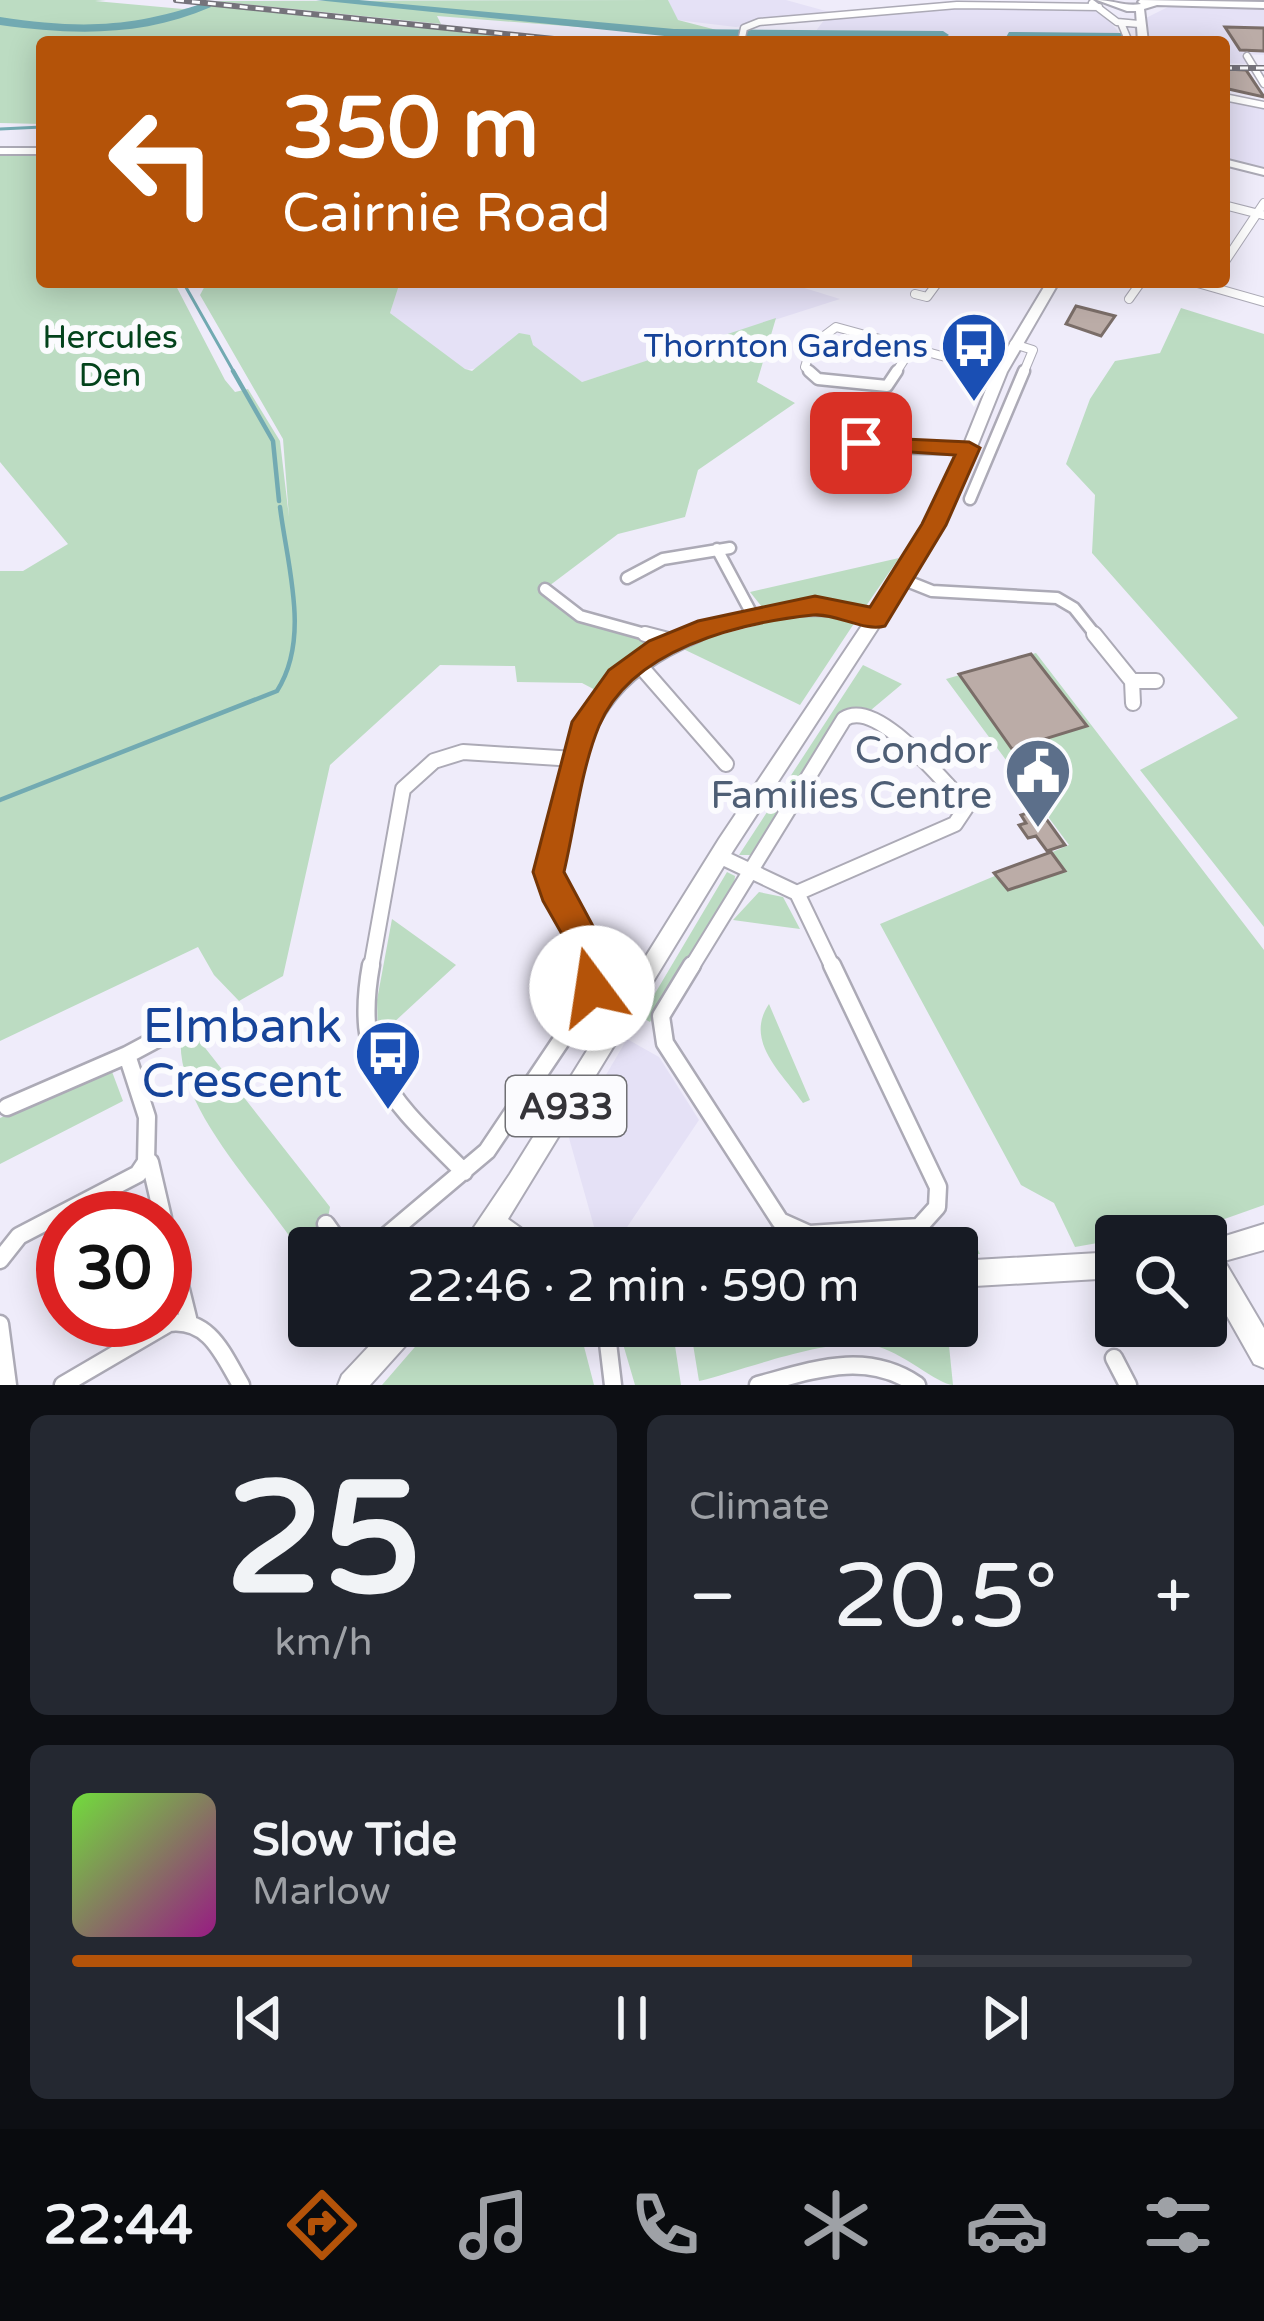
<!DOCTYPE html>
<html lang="en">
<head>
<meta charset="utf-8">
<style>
  body { margin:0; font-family:"Varela Round",sans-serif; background:#242831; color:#f1f3f6; height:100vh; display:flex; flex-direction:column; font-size:45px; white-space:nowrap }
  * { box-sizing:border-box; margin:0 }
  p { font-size:39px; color:#9ea1a6 }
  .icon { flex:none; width:66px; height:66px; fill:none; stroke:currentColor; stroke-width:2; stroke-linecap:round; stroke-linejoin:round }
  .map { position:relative; height:1385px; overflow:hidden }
  .panel { display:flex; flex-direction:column; gap:30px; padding:30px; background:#0d0f14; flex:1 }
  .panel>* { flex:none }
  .hud { position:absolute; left:36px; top:36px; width:1194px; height:252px; border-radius:12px; box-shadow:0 6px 30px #0003; background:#b45309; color:#fff; overflow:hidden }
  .fabs { position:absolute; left:1095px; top:1215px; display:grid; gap:24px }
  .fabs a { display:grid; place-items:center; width:132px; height:132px; border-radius:12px; background:#171b24; box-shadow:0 6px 30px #0003; font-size:60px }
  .speed { position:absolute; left:36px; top:1191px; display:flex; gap:24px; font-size:60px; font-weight:700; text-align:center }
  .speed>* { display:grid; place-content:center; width:156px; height:156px; border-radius:50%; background:#171b24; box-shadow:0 6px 30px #0003; line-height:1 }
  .speed .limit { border:18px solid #d22; background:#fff; color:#111 }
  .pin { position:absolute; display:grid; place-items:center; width:102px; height:102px; color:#fff; margin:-51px; border-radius:24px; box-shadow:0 6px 18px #0006 }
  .me { position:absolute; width:132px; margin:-66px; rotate:346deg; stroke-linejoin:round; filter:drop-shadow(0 0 9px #0008) }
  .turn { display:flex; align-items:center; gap:42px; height:252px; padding:0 48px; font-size:54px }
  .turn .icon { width:156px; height:156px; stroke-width:2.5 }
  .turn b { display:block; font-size:84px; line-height:102px }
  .big { font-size:90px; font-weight:600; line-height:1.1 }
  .panel .card { flex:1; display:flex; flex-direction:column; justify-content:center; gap:18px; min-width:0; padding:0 42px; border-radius:18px; background:#242831 }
  .panel .dial { align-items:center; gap:0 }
  .dial b { font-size:156px; line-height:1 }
  .song { display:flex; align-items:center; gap:36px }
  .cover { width:144px; height:144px; border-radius:18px; background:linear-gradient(135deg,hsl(100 70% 55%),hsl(310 70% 35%)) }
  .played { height:12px; border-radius:6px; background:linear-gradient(90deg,#b45309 75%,#363941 75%) }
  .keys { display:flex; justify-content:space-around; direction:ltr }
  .heat { display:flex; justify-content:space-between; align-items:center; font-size:66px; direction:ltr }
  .panel .tiles { flex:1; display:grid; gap:30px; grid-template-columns:1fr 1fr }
  .card:last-child { grid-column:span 2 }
  .trip { position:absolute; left:288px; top:1227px; width:690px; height:120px; border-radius:12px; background:#171b24; box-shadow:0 6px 30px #0003; font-weight:600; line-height:120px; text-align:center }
  .dock { display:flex; height:192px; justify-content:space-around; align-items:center; background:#090b0e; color:#9ea1a6 }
  .dock .icon { width:84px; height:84px }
  .dock .current { color:#b45309 }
  .dock b { font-size:54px; color:#f1f3f6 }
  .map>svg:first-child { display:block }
</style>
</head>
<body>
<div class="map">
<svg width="1264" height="1385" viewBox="0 0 1264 1385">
  <rect width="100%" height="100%" fill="#efecfa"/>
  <path fill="#e5e1f6" d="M 668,0 L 786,0 L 833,13 L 736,27 L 677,20 Z
    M 973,6 L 1100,10 L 1127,42 L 696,40 L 696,34 L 813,35 L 824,20 Z
    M 1170,6 L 1264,7 L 1264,55 L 1242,54 L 1246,64 L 1224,63 L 1224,42 L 1151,42 L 1146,18 Z
    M 1224,101 L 1264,108 L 1264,167 L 1224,159 Z
    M 400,282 L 785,282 L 840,299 L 582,382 L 548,358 L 465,370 L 390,313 Z
    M 627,1039 L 659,1057 L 699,1120 L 613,1248 L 600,1248 L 569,1138 Z"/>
  <path fill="#bcdcc2" d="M 0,0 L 106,0 L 95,1 L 183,9 L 215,5 L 569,42 L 42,42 L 42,124 L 0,123 Z
    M 668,0 L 678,20 L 736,35 L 695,36 L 437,16 L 441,24 L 215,1 Z
    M 0,155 L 42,155 L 42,282 L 174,282 L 225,380 L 235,392 L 248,389 L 280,441 L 289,517 L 283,439 L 200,295 L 207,282 L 400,282 L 390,313 L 465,369 L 472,371 L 519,333 L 530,335 L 533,345 L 582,382 L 776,318 L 757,382 L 795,403 L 698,470 L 685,517 L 618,534 L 545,589 L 575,618 L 667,642 L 632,664 L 601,693 L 582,683 L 517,682 L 515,666 L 440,665 L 330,765 L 283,976 L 239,1001 L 214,975 L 198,947 L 0,1041 L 0,571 L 23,571 L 68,544 L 0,462 Z
    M 1181,308 L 1264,334 L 1264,927 L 1140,770 L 1238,718 L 1092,553 L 1095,495 L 1066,464 L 1090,399 L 1115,361 L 1160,353 Z
    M 899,558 L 866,606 L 828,599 L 762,607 L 750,592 Z
    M 808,612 L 855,622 L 800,705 L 677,646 Z
    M 1036,653 L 1264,950 L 1264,1205 L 1216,1222 L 1075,1247 L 1054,1203 L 1021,1185 L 880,924 L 1069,845 L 946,679 Z
    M 863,665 L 902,684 L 871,710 L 854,708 L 840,717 L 752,855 L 739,855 Z
    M 727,872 L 735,876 L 734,885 L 650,1022 L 641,1017 Z
    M 759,892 L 783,897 L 800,929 L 733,920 Z
    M 392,919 L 456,965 L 378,1037 L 377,1000 Z
    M 769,1004 L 810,1100 L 803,1103 C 781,1072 744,1041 769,1004 Z
    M 184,1021 L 330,1207 L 326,1229 L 337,1248 L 309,1248 L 309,1267 C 273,1199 160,1101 184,1021 Z
    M 111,1069 L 123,1101 L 0,1164 L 0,1118 Z
    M 934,1230 L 955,1240 L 974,1241 L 980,1254 L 957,1255 L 957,1248 L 804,1248 L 803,1243 Z
    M 440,1326 L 462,1340 L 495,1328 L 580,1331 L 594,1385 L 382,1385 L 427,1333 Z
    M 625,1326 L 672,1326 L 681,1385 L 635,1385 L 623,1344 Z
    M 690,1326 L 947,1326 L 953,1385 C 938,1385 902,1351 872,1345 C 829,1337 744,1370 699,1381 Z"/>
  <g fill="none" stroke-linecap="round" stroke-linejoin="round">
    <path stroke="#72aab2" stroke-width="3" d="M 0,129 L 42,127
      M 183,282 L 235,374"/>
    <path stroke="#72aab2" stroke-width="4.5" d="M 233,371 L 273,441 L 279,501
      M 0,800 L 277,691 C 311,638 287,565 280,507"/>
    <path fill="#72aab2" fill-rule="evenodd" d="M 316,0 L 359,0 L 674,29 L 943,31 L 949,35 L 943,39 L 674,37 Z
      M 207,2 L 211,7 C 142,37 73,35 0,25 L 0,17 C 81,29 130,28 207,2 Z
      M 1009,32 L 1122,33 L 1128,37 L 1122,41 L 1005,39 Z"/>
  </g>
  <path fill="#bbaca7" stroke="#7a6d68" stroke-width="3" d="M 1225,27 L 1264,28 L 1264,51 L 1240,50 Z
    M 1224,69 L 1246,70 L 1264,97 L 1224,88 Z
    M 1076,306 L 1115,316 L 1101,336 L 1066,324 Z
    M 1031,654 L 1087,726 L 1012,749 L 959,674 Z
    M 1039,809 L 1065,845 L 1047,851 L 1036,836 L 1028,838 L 1019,825 L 1026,823 L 1021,815 Z
    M 1051,852 L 1065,871 L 1008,890 L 994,873 Z"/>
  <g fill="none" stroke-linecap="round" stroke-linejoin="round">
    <defs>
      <path id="street-far4" d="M 1092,3 L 1117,22 L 1139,24
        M 1121,23 L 1129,42
        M 741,42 L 744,28 L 759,22 L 957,5 L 1099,7
        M 1247,56 L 1264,84
        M 1224,97 L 1264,105"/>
      <path id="street-far3" d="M 1224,205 L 1263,215
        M 1226,260 L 1264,203
        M 1194,282 L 1264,302
        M 915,294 L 927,297 L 938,282
        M 1129,299 L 1141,282
        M 1014,344 L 1033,350 L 1023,374
        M 813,374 L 805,367 L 812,345 L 836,327 L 1000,372
        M 895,374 L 911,349"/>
      <path id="street-far2" d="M 809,371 L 818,379 L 887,386 L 897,371
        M 834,446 L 969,449
        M 970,499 L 1024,371
        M 717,549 L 754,618
        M 627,578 L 663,559 L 730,548
        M 902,579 L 932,591 L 1057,598 L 1074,608 L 1097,637
        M 545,589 L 580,616 L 656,637
        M 690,637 C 749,614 815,599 876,619"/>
      <path id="street-far1" d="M 645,634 L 672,641
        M 1094,634 L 1132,681
        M 637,662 L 726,764
        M 1133,703 L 1132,681 L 1156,681
        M 719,856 L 797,893
        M 371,968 L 403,789 L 434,761 L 463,752 L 575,759
        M 594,968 C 587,935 556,911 550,877 C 547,859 556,833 561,814 C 582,722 607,672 698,634
        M 691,968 L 844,719 C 877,697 943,782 967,806 L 955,824 L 797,893 L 833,968"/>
      <path id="street" d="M 371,965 C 352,1071 395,1102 464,1172
        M 692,965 L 661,1016 L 665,1043 L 780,1221 L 809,1234 L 919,1227 L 937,1207 L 938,1187 L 832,965
        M 127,1055 L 170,1032
        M 150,1162 L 163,1218
        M 326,1224 L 343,1248
        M 165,1225 L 188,1318
        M 372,1248 L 487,1151 L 587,1002 L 596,976 L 594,965
        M 0,1260 L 19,1236 L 138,1174 L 146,1162 L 147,1117 L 127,1055 L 7,1107
        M 0,1324 L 8,1385
        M 606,1326 L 613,1385
        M 1114,1358 L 1128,1385
        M 63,1385 L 169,1323 C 210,1318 223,1355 241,1385
        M 758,1385 C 813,1370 866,1350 917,1385"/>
      <path id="secondary" d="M 0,148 L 42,148 L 42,154 L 0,154 Z
        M 1224,159 L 1264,169 L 1264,175 L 1224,165 Z
        M 1264,1224 L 1264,1250 L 1206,1266 L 1206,1242 Z"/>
      <path id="primary" d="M 1097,0 C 1112,0 1126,7 1141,4 L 1138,2 L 1140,0 L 1264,2 L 1264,8 L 1157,5 L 1144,9 L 1148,42 L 1138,42 L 1136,11 L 1127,11 Z
        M 1047,282 L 1059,282 L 1007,372 L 968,469 L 910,579 L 733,851 L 508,1219 L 536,1239 L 540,1248 L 505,1248 L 494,1240 L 488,1248 L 460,1248 L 510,1174 L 719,839 L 895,576 L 954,469 L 993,372 Z
        M 1206,1241 L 1215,1245 L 1264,1328 L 1264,1368 L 1254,1364 L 1206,1279 Z
        M 1116,1252 L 1116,1278 L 957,1287 L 957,1261 Z
        M 388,1326 L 419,1326 L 415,1335 L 370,1385 L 338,1385 L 342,1375 Z"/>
    </defs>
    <use href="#street-far4" stroke="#acaab6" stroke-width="9"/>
    <use href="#street-far3" stroke="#acaab6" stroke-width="10"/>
    <use href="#street-far2" stroke="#acaab6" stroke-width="15"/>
    <use href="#street-far1" stroke="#acaab6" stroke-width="18"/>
    <use href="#street" stroke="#acaab6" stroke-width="21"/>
    <use href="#secondary" stroke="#acaab6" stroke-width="4"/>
    <use href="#primary" stroke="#acaab6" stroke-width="4"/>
    <use href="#street-far4" stroke="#fff" stroke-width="6"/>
    <use href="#street-far3" stroke="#fff" stroke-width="8"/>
    <use href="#street-far2" stroke="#fff" stroke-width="10"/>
    <use href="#street-far1" stroke="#fff" stroke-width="14"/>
    <use href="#street" stroke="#fff" stroke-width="16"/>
    <use href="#secondary" fill="#fff" fill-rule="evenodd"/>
    <use href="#primary" fill="#fff" fill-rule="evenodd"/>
    <defs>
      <path id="rail" d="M 176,0 L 583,42
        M 1224,68 L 1264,68"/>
    </defs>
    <use href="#rail" stroke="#75737b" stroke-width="6"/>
    <use href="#rail" stroke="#fbfbfe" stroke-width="3" stroke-dasharray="8" stroke-linecap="butt"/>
  </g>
  <path fill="#b45309" stroke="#753606" stroke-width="3" d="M 861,437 L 969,442 L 980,448 L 946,525 L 885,626 C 863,632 837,613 813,615 C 738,623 631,649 599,726 C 581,770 575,825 564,872 L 608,954 L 604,999 L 592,1004 L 581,999 L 575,957 L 543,901 L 533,872 L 572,722 L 609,670 L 649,641 L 698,621 L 815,596 L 870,607 L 922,524 L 955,455 L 853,448 L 853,439 Z"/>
  <defs>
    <symbol id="bus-pin" viewBox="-11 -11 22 30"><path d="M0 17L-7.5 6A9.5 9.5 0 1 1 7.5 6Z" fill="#1a4fb4" stroke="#fbfbfe"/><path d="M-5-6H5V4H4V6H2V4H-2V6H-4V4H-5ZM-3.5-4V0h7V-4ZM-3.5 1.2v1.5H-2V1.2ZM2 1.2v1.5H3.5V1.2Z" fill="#fff"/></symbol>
    <symbol id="civic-pin" viewBox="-11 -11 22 30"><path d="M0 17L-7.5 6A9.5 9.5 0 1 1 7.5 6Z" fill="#5c6f8a" stroke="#fbfbfe"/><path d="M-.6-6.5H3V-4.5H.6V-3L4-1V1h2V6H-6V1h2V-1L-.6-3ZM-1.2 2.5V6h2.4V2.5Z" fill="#fff"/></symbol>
  </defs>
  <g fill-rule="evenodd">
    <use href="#bus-pin" x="936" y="307" width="76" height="104"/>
    <use href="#civic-pin" x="1000" y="733" width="76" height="104"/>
    <use href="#bus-pin" x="350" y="1015" width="76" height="104"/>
  </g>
  <g text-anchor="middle" stroke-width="12" stroke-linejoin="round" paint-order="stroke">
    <g font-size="33" fill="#03431c" stroke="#fbfbfe">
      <text x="110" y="348">Hercules<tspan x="110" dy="38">Den</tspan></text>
    </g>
    <g font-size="33" fill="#164399" stroke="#fbfbfe" text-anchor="end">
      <text x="928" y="357">Thornton Gardens</text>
    </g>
    <rect fill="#fbfbfe" stroke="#707074" stroke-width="3" x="506" y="1076" width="120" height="60" rx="9"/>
    <g font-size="36" font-weight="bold" fill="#353439">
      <text x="566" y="1119">A933</text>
    </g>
    <g font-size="39" fill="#4e5e75" stroke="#fbfbfe" text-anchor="end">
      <text x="992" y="763">Condor<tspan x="992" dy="45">Families Centre</tspan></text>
    </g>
    <g font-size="48" fill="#164399" stroke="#fbfbfe" text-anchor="end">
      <text x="342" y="1042">Elmbank<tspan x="342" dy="55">Crescent</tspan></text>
    </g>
  </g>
</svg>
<div class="fabs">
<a><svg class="icon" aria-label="search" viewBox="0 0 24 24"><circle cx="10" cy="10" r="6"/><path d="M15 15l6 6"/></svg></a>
</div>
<div class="speed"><div class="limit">30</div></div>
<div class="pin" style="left:861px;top:443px;background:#d93025"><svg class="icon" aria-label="arrive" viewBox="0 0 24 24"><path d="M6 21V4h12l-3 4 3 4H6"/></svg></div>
<svg class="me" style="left:592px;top:988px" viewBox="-20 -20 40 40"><circle r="19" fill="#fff"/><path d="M0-13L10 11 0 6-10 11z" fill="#b45309"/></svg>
<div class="trip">22:46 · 2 min · 590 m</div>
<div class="hud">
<div class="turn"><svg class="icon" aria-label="left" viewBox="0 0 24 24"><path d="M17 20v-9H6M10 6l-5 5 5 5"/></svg><div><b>350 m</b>Cairnie Road</div></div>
</div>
</div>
<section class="panel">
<div class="tiles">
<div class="card dial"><b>25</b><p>km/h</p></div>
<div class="card"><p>Climate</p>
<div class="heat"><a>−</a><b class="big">20.5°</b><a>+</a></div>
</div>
<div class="card">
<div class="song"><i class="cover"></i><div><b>Slow Tide</b><p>Marlow</p></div></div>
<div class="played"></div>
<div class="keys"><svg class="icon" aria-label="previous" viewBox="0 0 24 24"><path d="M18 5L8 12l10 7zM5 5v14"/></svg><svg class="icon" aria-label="pause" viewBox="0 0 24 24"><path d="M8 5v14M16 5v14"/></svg><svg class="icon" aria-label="next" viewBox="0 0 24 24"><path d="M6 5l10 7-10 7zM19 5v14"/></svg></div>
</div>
</div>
</section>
<nav class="dock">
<b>22:44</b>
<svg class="icon current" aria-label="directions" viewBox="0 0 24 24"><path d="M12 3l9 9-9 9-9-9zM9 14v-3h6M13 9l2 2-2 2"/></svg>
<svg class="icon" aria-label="music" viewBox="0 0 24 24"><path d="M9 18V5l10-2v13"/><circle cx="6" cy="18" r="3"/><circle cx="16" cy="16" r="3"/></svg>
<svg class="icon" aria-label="phone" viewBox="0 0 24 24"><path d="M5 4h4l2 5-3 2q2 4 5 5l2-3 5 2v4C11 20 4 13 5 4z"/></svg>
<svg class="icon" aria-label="climate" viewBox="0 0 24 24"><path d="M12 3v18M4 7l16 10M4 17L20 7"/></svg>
<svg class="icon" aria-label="car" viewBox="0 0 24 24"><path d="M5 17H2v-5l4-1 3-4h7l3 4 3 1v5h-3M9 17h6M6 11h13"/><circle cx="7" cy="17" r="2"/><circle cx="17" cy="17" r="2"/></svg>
<svg class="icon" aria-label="filters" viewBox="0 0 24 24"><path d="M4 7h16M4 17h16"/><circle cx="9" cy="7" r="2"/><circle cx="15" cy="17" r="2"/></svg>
</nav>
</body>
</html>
